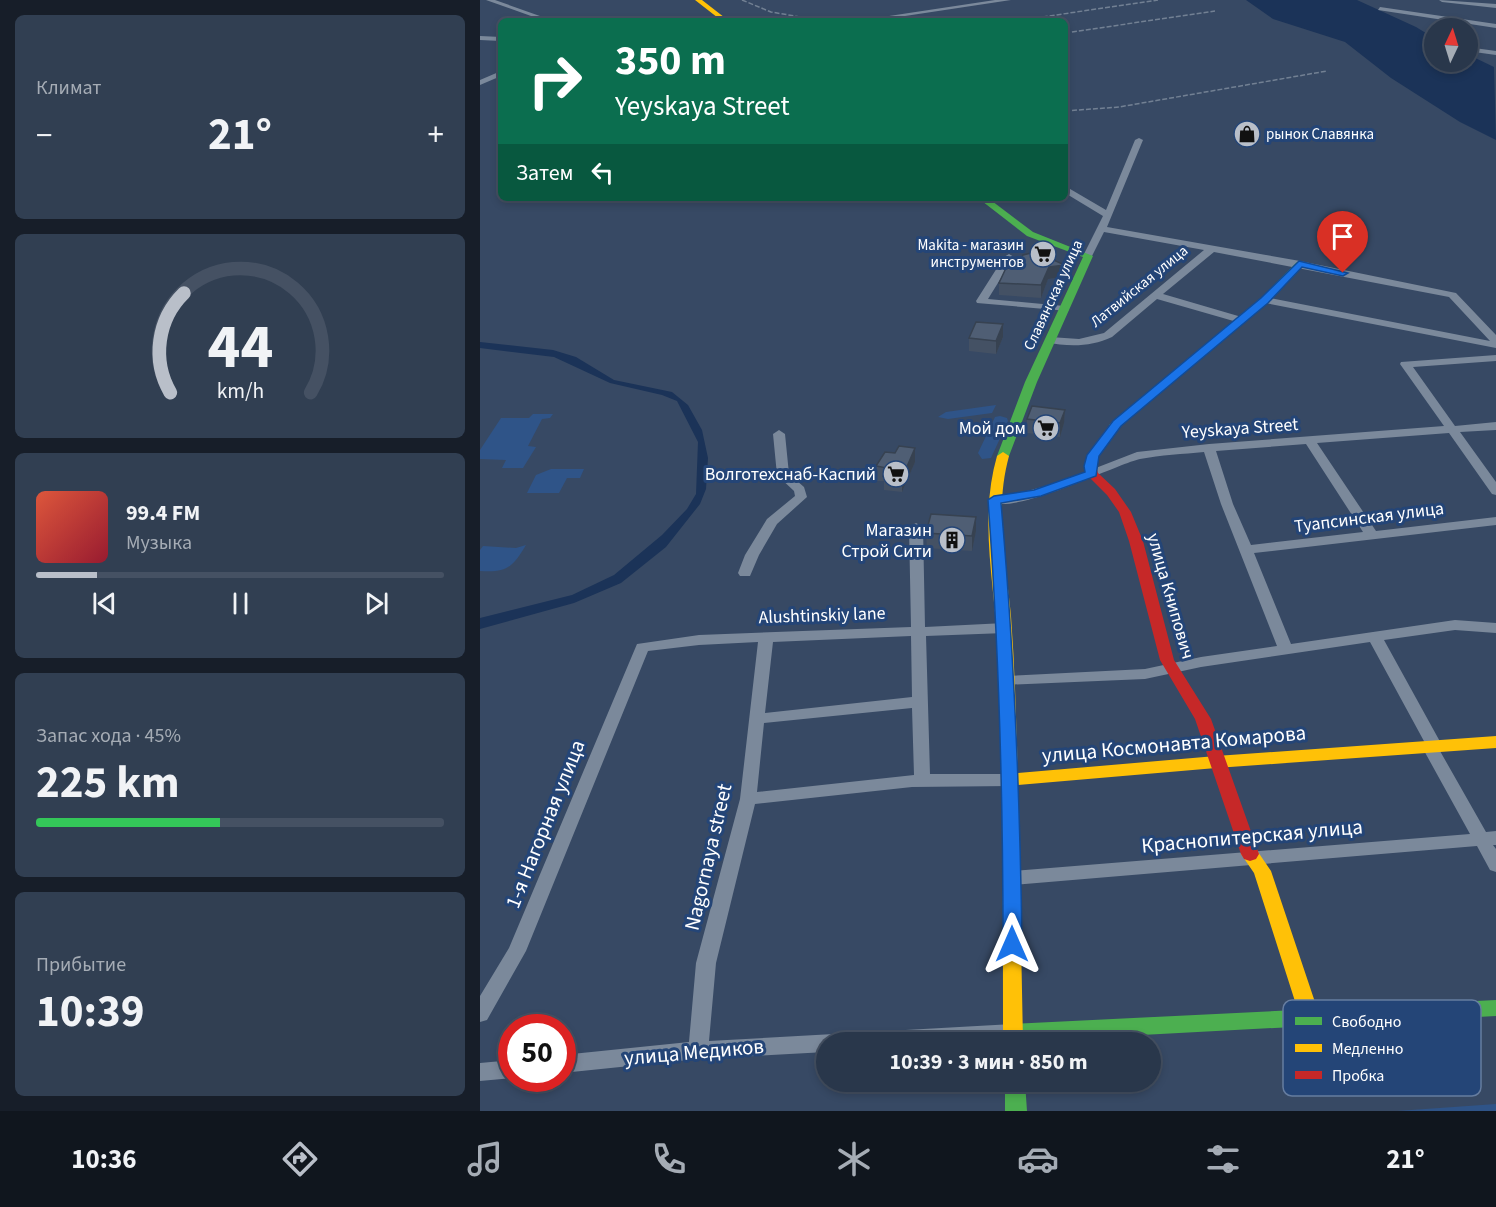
<!DOCTYPE html>
<html lang="ru">
<head>
<meta charset="utf-8">
<style>
  body { margin:0; font-family:"Source Sans 3",sans-serif; background:#313f52; color:#f1f3f6; height:100vh; display:flex; flex-direction:column; font-size:22px; white-space:nowrap }
  * { box-sizing:border-box; margin:0 }
  p { font-size:20px; color:#a5acb5 }
  .icon { flex:none; width:33px; height:33px; fill:none; stroke:currentColor; stroke-width:2; stroke-linecap:round; stroke-linejoin:round }
  .map { position:relative; flex:1; overflow:hidden }
  .drawer { display:flex; flex-direction:column; gap:15px; padding:15px; background:#171e29; width:480px }
  .drawer>* { flex:none }
  .guide { position:absolute; left:18px; top:18px; width:570px; height:183px; border-radius:9px; box-shadow:0 3px 9px #0003,0 0 0 2px #455163; background:#0b6e4f; color:#fff; overflow:hidden }
  .needle { width:39px; rotate:4deg }
  .buttons { position:absolute; left:944px; top:18px; display:grid; gap:12px }
  .buttons a { display:grid; place-items:center; width:54px; height:54px; border-radius:50%; background:#29374b; box-shadow:0 3px 9px #0003,0 0 0 2px #455163; font-size:30px }
  .speed { position:absolute; left:18px; top:1014px; display:flex; gap:12px; font-size:30px; font-weight:700; text-align:center }
  .speed>* { display:grid; place-content:center; width:78px; height:78px; border-radius:50%; background:#29374b; box-shadow:0 3px 9px #0003,0 0 0 2px #455163; line-height:1 }
  .speed .limit { border:9px solid #d22; background:#fff; color:#111 }
  .pin { position:absolute; display:grid; place-items:center; width:51px; height:51px; color:#fff; margin:-62px -26px; border-radius:50% 50% 50% 0; rotate:-45deg; box-shadow:0 0 6px #0007 }
  .pin .icon { rotate:45deg }
  .me { position:absolute; width:66px; margin:-33px; rotate:0deg; stroke-linejoin:round; filter:drop-shadow(0 0 4px #0008) }
  .turn { display:flex; align-items:center; gap:21px; height:126px; padding:0 18px; font-size:27px }
  .turn .icon { width:78px; height:78px; stroke-width:2.5 }
  .turn b { display:block; font-size:42px; line-height:51px }
  .then { display:flex; align-items:center; height:57px; padding:0 18px; background:#0003; gap:12px; font-size:22px }
  .big { font-size:45px; font-weight:700; line-height:1.1 }
  .drawer .widget { flex:1; display:flex; flex-direction:column; justify-content:center; gap:9px; min-width:0; padding:0 21px; border-radius:9px; background:#313f52 }
  .drawer .dial { align-items:center; gap:0 }
  .dial svg { height:156px; overflow:visible; fill:none; stroke:#455163; stroke-width:7; stroke-linecap:round; text-anchor:middle }
  .dial text { fill:#f1f3f6; stroke:none }
  .song { display:flex; align-items:center; gap:18px }
  .cover { width:72px; height:72px; border-radius:9px; background:linear-gradient(135deg,hsl(10 70% 55%),hsl(350 70% 35%)) }
  .played { height:6px; border-radius:3px; background:linear-gradient(90deg,#b9bfc9 15%,#455163 15%) }
  .keys { display:flex; justify-content:space-around; direction:ltr }
  .heat { display:flex; justify-content:space-between; align-items:center; font-size:33px; direction:ltr }
  .charge { height:9px; border-radius:4px; background:linear-gradient(90deg,#34c759 45%,#455163 0) }
  .trip { position:absolute; left:336px; top:1032px; width:345px; height:60px; border-radius:30px; background:#29374b; box-shadow:0 3px 9px #0003,0 0 0 2px #455163; font-weight:700; line-height:60px; text-align:center }
  .menu { display:flex; height:96px; justify-content:space-around; align-items:center; background:#10161e; color:#a5acb5 }
  .menu .icon { width:42px; height:42px }
  .menu .on { color:#b9bfc9 }
  .menu b { font-size:27px; color:#f1f3f6 }
  main { display:flex; flex:1; min-height:0 }
  .map>svg:first-child { display:block }
</style>
</head>
<body>
<main>
<section class="drawer">
<div class="widget"><p>Климат</p>
<div class="heat"><a>−</a><b class="big">21°</b><a>+</a></div>
</div>
<div class="widget dial"><svg viewBox="0 0 100 80">
<path d="M14 69A42 42 0 1 1 86 69"/>
<path d="M14 69A42 42 0 0 1 21 18" stroke="#b9bfc9"/>
<text x="50" y="56" font-size="32" font-weight="700">44</text>
<text x="50" y="72" font-size="11">km/h</text>
</svg></div>
<div class="widget">
<div class="song"><i class="cover"></i><div><b>99.4 FM</b><p>Музыка</p></div></div>
<div class="played"></div>
<div class="keys"><svg class="icon" aria-label="previous" viewBox="0 0 24 24"><path d="M18 5L8 12l10 7zM5 5v14"/></svg><svg class="icon" aria-label="pause" viewBox="0 0 24 24"><path d="M8 5v14M16 5v14"/></svg><svg class="icon" aria-label="next" viewBox="0 0 24 24"><path d="M6 5l10 7-10 7zM19 5v14"/></svg></div>
</div>
<div class="widget"><p>Запас хода · 45%</p><b class="big">225 km</b><div class="charge"></div></div>
<div class="widget"><p>Прибытие</p><b class="big">10:39</b></div>
</section>
<div class="map">
<svg width="1016" height="1111" viewBox="0 0 1016 1111">
  <rect width="100%" height="100%" fill="#374964"/>
  <path fill="#2f5488" d="M 516,405 L 512,413 L 468,419 L 458,417 L 466,412 Z
    M 53,414 L 73,414 L 70,418 L 62,419 L 48,446 L 56,447 L 43,468 L 22,468 L 26,460 L 0,459 L 0,450 L 21,418 L 49,418 Z
    M 520,416 L 527,418 L 528,421 L 511,458 L 502,459 L 498,453 L 515,417 Z
    M 71,469 L 104,469 L 100,478 L 87,478 L 79,493 L 47,493 L 56,475 Z
    M 46,545 C 33,567 27,573 0,571 L 0,550 L 3,546 L 36,548 Z
    M 1016,1104 L 1016,1111 L 917,1111 Z"/>
  <path fill="#1b3358" d="M 766,0 L 877,0 L 936,27 L 954,38 L 954,62 L 987,62 L 987,54 L 1014,67 L 1016,140 L 980,122 L 911,78 L 865,42 L 793,19 Z
    M 0,342 L 73,350 L 96,357 L 134,380 L 192,392 L 208,405 L 222,430 L 228,458 L 226,489 L 220,504 L 186,547 L 141,583 L 94,603 L 0,629 L 0,618 L 92,595 L 134,575 L 182,535 L 207,509 L 216,494 L 218,442 L 197,401 L 182,395 L 130,383 L 74,357 L 0,348 Z"/>
  <g fill="none" stroke-linecap="round" stroke-linejoin="round">
    <path fill="#7b899b" fill-rule="evenodd" d="M 6,0 L 15,0 L 74,21 L 65,21 Z
      M 515,0 L 531,0 L 392,21 L 376,21 Z
      M 959,0 L 1016,4 L 1016,8 L 962,2 Z
      M 900,7 L 1016,24 L 1016,28 L 898,10 Z
      M 0,36 L 21,37 L 21,41 L 0,40 Z
      M 987,47 L 1016,51 L 1016,55 L 987,51 Z
      M 21,71 L 21,76 L 0,85 L 0,80 Z
      M 659,138 L 663,140 L 627,227 L 820,261 L 976,293 L 1016,335 L 1016,348 L 785,303 L 780,300 L 785,297 L 1010,341 L 969,297 L 734,252 L 683,294 L 765,318 L 765,322 L 757,322 L 677,299 L 632,337 C 611,347 588,347 566,342 L 566,338 L 570,337 L 599,339 L 624,333 L 724,250 L 624,232 L 611,258 L 603,256 L 623,216 L 585,193 L 585,186 L 626,210 L 655,140 Z
      M 529,254 L 534,257 L 508,299 L 584,306 L 589,309 L 588,311 L 497,303 L 496,301 L 524,257 Z
      M 1016,355 L 1016,361 L 933,367 L 975,426 L 1016,422 L 1016,430 L 980,432 L 1016,482 L 1016,495 L 1012,494 L 969,433 L 837,443 L 896,531 L 1016,517 L 1016,525 L 774,553 L 811,644 L 975,620 L 1016,623 L 1016,633 L 975,630 L 904,640 L 963,747 L 960,751 L 1006,832 L 1016,831 L 1016,845 L 1013,845 L 1016,849 L 1016,872 L 1010,870 L 997,846 L 532,885 L 526,883 L 523,878 L 526,873 L 532,871 L 990,834 L 942,747 L 945,743 L 890,642 L 721,667 L 665,679 L 521,685 L 518,681 L 521,677 L 526,676 L 665,669 L 721,657 L 797,646 L 741,504 L 724,452 C 703,454 681,455 660,459 C 634,465 528,519 508,500 L 514,496 L 532,495 L 577,483 L 657,452 L 729,444 L 964,426 L 920,364 L 921,362 ZM 826,444 L 883,532 L 771,545 L 753,504 L 736,451 Z
      M 299,430 L 305,434 L 309,474 L 324,487 L 327,497 L 297,524 L 279,555 L 270,576 L 260,576 L 258,573 L 265,555 L 287,519 L 315,496 L 314,491 L 297,475 L 293,434 Z
      M 436,523 L 443,527 L 445,627 L 525,623 L 532,628 L 525,633 L 446,636 L 450,774 L 531,774 L 537,776 L 539,780 L 537,784 L 531,786 L 432,787 L 275,804 L 236,963 L 229,1041 L 533,1024 L 540,1027 L 543,1033 L 540,1039 L 517,1042 L 346,1042 L 346,1052 L 218,1059 L 82,1073 L 82,1055 L 209,1042 L 216,963 L 260,799 L 278,642 L 219,645 L 168,651 L 46,951 L 7,1020 L 0,1022 L 0,996 L 29,948 L 157,644 L 219,635 L 431,627 L 429,527 ZM 431,636 L 432,697 L 285,713 L 293,642 ZM 432,708 L 434,775 L 277,792 L 284,723 Z
      M 32,1060 L 32,1078 L 0,1081 L 0,1063 Z"/>
    <path fill="#4caf50" fill-rule="evenodd" d="M 498,198 L 508,198 L 553,232 L 613,256 L 557,382 L 529,456 L 523,460 L 517,456 L 545,382 L 603,257 L 547,236 Z
      M 817,262 L 825,264 L 789,302 L 639,427 L 631,427 L 629,425 L 631,423 L 781,298 Z
      M 1016,1000 L 1016,1016 L 533,1042 L 526,1039 L 523,1033 L 526,1027 L 533,1024 Z
      M 525,1082 L 545,1082 L 547,1111 L 525,1111 Z"/>
    <path fill="#ffc107" fill-rule="evenodd" d="M 215,0 L 222,0 L 249,21 L 242,21 Z
      M 523,452 L 529,456 C 514,511 526,561 531,616 C 535,669 536,721 538,773 L 736,756 L 1016,736 L 1016,748 L 736,768 L 538,785 L 543,1042 L 523,1042 C 523,913 523,784 518,655 C 516,588 498,522 517,456 Z
      M 770,847 L 776,849 L 791,871 L 840,1017 L 837,1023 L 830,1025 L 823,1023 L 820,1017 L 774,873 L 761,854 L 764,849 Z"/>
    <path fill="#c62828" fill-rule="evenodd" d="M 635,421 L 641,425 L 619,455 L 616,466 L 618,473 L 635,489 L 651,512 L 663,541 L 694,660 L 731,719 L 779,854 L 776,859 L 770,861 L 764,859 L 761,854 L 715,719 L 680,660 L 649,541 L 639,512 L 627,495 L 606,474 L 604,466 L 607,455 L 631,423 Z"/>
    <path stroke="#728093" stroke-width="1.5" stroke-dasharray="5 2" stroke-linecap="butt" d="M 262,0 L 291,12 L 344,21
      M 513,21 L 542,17
      M 535,21 L 678,0
      M 585,33 L 735,11
      M 585,111 L 639,107 L 847,71"/>
  </g>
  <path fill="#445164" d="M 536,269 L 584,277 L 568,279 L 561,298 L 519,295 L 519,283 Z
    M 523,337 L 516,354 L 489,351 L 489,338 Z
    M 585,410 L 584,423 L 580,437 L 547,433 L 547,419 Z
    M 435,462 L 422,492 L 404,490 L 404,481 L 397,481 L 396,466 Z
    M 496,531 L 492,551 L 447,548 L 446,533 Z"/>
  <path fill="#374251" d="M 585,265 L 584,277 L 568,279 L 561,298 L 561,285 L 569,267 Z
    M 523,324 L 523,337 L 516,354 L 516,341 Z
    M 585,410 L 584,423 L 580,437 L 580,423 Z
    M 435,448 L 435,462 L 422,492 L 422,478 Z
    M 496,517 L 496,531 L 492,551 L 492,536 Z"/>
  <path fill="#4f5e74" stroke="#374251" stroke-width="1.5" d="M 555,252 L 585,265 L 569,267 L 561,285 L 519,283 L 526,268 L 536,269 L 543,255 Z
    M 496,322 L 523,324 L 516,341 L 489,338 Z
    M 552,406 L 585,410 L 580,423 L 547,419 Z
    M 419,446 L 435,448 L 422,478 L 403,476 L 407,468 L 396,466 L 405,452 L 415,453 Z
    M 451,514 L 496,517 L 492,536 L 446,533 Z"/>
  <path fill="#1a73e8" stroke="#114b97" stroke-width="1.5" d="M 819,261 L 868,273 L 863,276 L 822,267 L 788,303 L 641,426 L 619,456 L 616,476 L 561,496 L 521,503 C 534,650 540,796 542,944 L 539,950 L 532,952 L 525,950 L 523,944 C 523,796 519,648 508,500 L 514,496 L 554,490 L 605,472 L 604,466 L 607,455 L 633,421 L 781,298 Z"/>
  <defs>
    <symbol id="shop-disc" viewBox="-11 -11 22 22"><circle r="9.5" fill="#b9bfc9" stroke="#244577"/><path d="M-5-2.5h2.3a2.7 3.5 0 0 1 5.4 0H5L5.5 6h-11ZM-1.5-2.5h3a1.5 2.3 0 0 0-3 0Z" fill="#111"/></symbol>
    <symbol id="supermarket-disc" viewBox="-11 -11 22 22"><circle r="9.5" fill="#b9bfc9" stroke="#244577"/><path d="M-6-5.5h2.5l.6 2H6L4.5 2H-2.5L-4.4-4H-6ZM-1.5 3.2a1.3 1.3 0 1 0 .1 0ZM3 3.2a1.3 1.3 0 1 0 .1 0Z" fill="#111"/></symbol>
    <symbol id="building-disc" viewBox="-11 -11 22 22"><circle r="9.5" fill="#b9bfc9" stroke="#244577"/><path d="M-4-6H4V6H1V3H-1V6H-4ZM-2.5-4.3h1.7v1.8h-1.7ZM.8-4.3h1.7v1.8H.8ZM-2.5-1h1.7V.8h-1.7ZM.8-1h1.7V.8H.8Z" fill="#111"/></symbol>
  </defs>
  <g fill-rule="evenodd">
    <use href="#shop-disc" x="752" y="119" width="30" height="30"/>
    <use href="#supermarket-disc" x="548" y="239" width="30" height="30"/>
    <use href="#supermarket-disc" x="551" y="413" width="30" height="30"/>
    <use href="#supermarket-disc" x="401" y="459" width="30" height="30"/>
    <use href="#building-disc" x="457" y="525" width="30" height="30"/>
  </g>
  <g text-anchor="middle" stroke-width="6" stroke-linejoin="round" paint-order="stroke">
    <g font-size="15" fill="#fff" stroke="#244577" text-anchor="start">
      <text x="786" y="139">рынок Славянка</text>
      <text x="544" y="250" text-anchor="end">Makita - магазин<tspan x="544" dy="17">инструментов</tspan></text>
    </g>
    <g font-size="15" fill="#fff" stroke="#244577">
      <text transform="translate(659 286) rotate(-39)" y="5">Латвийская улица</text>
      <text transform="translate(573 295) rotate(-65)" y="5">Славянская улица</text>
    </g>
    <g font-size="18" fill="#fff" stroke="#244577" text-anchor="end">
      <text x="546" y="434">Мой дом</text>
      <text x="396" y="480">Волготехснаб-Каспий</text>
      <text x="452" y="536">Магазин<tspan x="452" dy="21">Строй Сити</tspan></text>
    </g>
    <g font-size="18" fill="#fff" stroke="#244577">
      <text transform="translate(760 428) rotate(-4)" y="6">Yeyskaya Street</text>
      <text transform="translate(889 517) rotate(-7)" y="6">Туапсинская улица</text>
      <text transform="translate(691 596) rotate(74)" y="6">улица Книпович</text>
      <text transform="translate(342 615) rotate(-2)" y="6">Alushtinskiy lane</text>
    </g>
    <g font-size="21" fill="#fff" stroke="#244577">
      <text transform="translate(694 744) rotate(-5)" y="7">улица Космонавта Комарова</text>
      <text transform="translate(65 824) rotate(-68)" y="7">1-я Нагорная улица</text>
      <text transform="translate(772 836) rotate(-5)" y="7">Краснопитерская улица</text>
      <text transform="translate(228 857) rotate(-77)" y="7">Nagornaya street</text>
      <text transform="translate(214 1052) rotate(-5)" y="7">улица Медиков</text>
    </g>
  </g>
  <rect x="803" y="1000" width="198" height="96" rx="9" fill="#244577" stroke="#667da0" stroke-width="1.5"/>
  <rect x="815" y="1017" width="27" height="8" fill="#4caf50"/>
  <rect x="815" y="1044" width="27" height="8" fill="#ffc107"/>
  <rect x="815" y="1071" width="27" height="8" fill="#c62828"/>
  <g font-size="16" fill="#fff">
    <text x="852" y="1027">Свободно</text>
    <text x="852" y="1054">Медленно</text>
    <text x="852" y="1081">Пробка</text>
  </g>
</svg>
<div class="buttons">
<a><svg class="needle" viewBox="-14 -14 28 28"><path d="M0-13l5 13h-10z" fill="#e53935"/><path d="M0 13l5-13h-10z" fill="#a5acb5"/></svg></a>
</div>
<div class="speed"><div class="limit">50</div></div>
<div class="pin" style="left:863px;top:273px;background:#d93025"><svg class="icon" aria-label="arrive" viewBox="0 0 24 24"><path d="M6 21V4h12l-3 4 3 4H6"/></svg></div>
<svg class="me" style="left:532px;top:944px" viewBox="-20 -20 40 40"><path d="M0-17L14 15 0 8-14 15z" fill="#1a73e8" stroke="#fff" stroke-width="4"/></svg>
<div class="trip">10:39 · 3 мин · 850 m</div>
<div class="guide">
<div class="turn"><svg class="icon" aria-label="right" viewBox="0 0 24 24"><path d="M7 20v-9h11M14 6l5 5-5 5"/></svg><div><b>350 m</b>Yeyskaya Street</div></div>
<div class="then">Затем<svg class="icon" aria-label="left" viewBox="0 0 24 24"><path d="M17 20v-9H6M10 6l-5 5 5 5"/></svg></div>
</div>
</div>
</main>
<nav class="menu">
<b>10:36</b>
<svg class="icon on" aria-label="directions" viewBox="0 0 24 24"><path d="M12 3l9 9-9 9-9-9zM9 14v-3h6M13 9l2 2-2 2"/></svg>
<svg class="icon" aria-label="music" viewBox="0 0 24 24"><path d="M9 18V5l10-2v13"/><circle cx="6" cy="18" r="3"/><circle cx="16" cy="16" r="3"/></svg>
<svg class="icon" aria-label="phone" viewBox="0 0 24 24"><path d="M5 4h4l2 5-3 2q2 4 5 5l2-3 5 2v4C11 20 4 13 5 4z"/></svg>
<svg class="icon" aria-label="climate" viewBox="0 0 24 24"><path d="M12 3v18M4 7l16 10M4 17L20 7"/></svg>
<svg class="icon" aria-label="car" viewBox="0 0 24 24"><path d="M5 17H2v-5l4-1 3-4h7l3 4 3 1v5h-3M9 17h6M6 11h13"/><circle cx="7" cy="17" r="2"/><circle cx="17" cy="17" r="2"/></svg>
<svg class="icon" aria-label="filters" viewBox="0 0 24 24"><path d="M4 7h16M4 17h16"/><circle cx="9" cy="7" r="2"/><circle cx="15" cy="17" r="2"/></svg>
<b>21°</b>
</nav>
</body>
</html>
